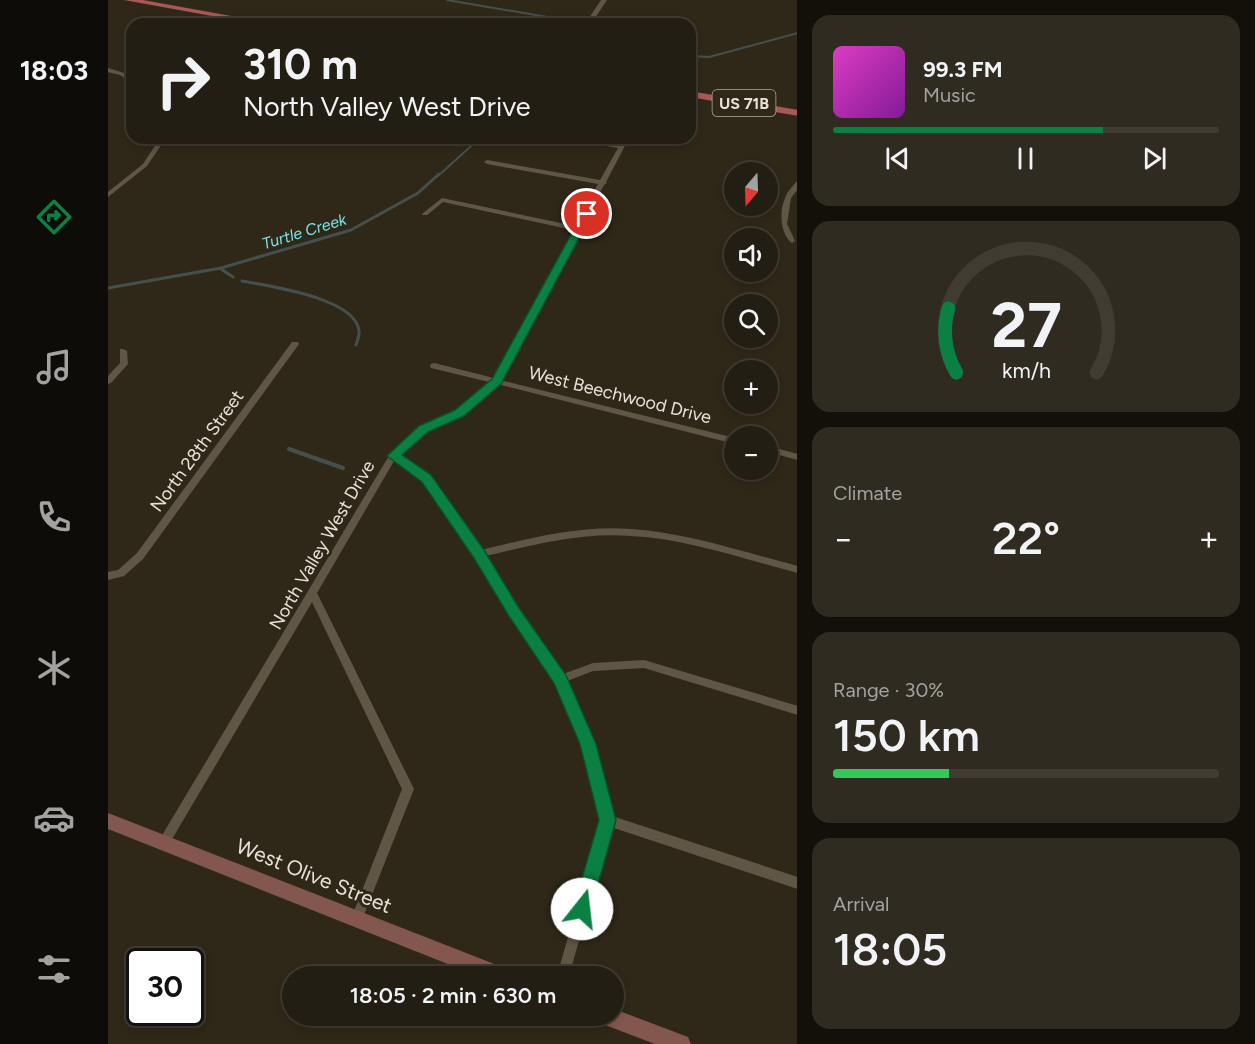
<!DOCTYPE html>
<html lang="en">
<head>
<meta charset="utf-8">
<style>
  body { margin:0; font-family:Figtree,sans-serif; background:#2f2b21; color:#f1f3f6; height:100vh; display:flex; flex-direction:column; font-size:22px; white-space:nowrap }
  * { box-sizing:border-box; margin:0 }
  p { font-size:20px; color:#a3a2a0 }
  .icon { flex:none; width:33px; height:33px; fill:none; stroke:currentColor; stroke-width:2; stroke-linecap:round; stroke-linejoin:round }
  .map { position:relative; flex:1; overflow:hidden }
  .panel { display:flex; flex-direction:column; gap:15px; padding:15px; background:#13100a; width:458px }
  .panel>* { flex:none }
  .hud { position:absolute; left:18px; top:18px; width:570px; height:126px; border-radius:18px; box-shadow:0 3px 9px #0003,0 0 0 2px #403c33; background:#231e13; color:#f1f3f6; overflow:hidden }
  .needle { width:39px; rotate:199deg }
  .fabs { position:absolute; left:616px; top:162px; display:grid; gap:12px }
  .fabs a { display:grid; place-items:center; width:54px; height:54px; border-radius:50%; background:#231e13; box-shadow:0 3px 9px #0003,0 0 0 2px #403c33; font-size:30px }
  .speed { position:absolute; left:18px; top:948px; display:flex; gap:12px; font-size:30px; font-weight:700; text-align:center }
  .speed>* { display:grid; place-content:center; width:78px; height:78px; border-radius:50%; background:#231e13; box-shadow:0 3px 9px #0003,0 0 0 2px #403c33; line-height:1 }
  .speed .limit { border:3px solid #111; border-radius:9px; background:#fff; color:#111 }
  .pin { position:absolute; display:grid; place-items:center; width:51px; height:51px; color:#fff; margin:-26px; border:3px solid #fff; border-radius:50%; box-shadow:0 2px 6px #0007 }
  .me { position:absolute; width:66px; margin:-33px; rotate:16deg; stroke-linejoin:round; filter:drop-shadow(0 0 4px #0008) }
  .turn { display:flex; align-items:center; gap:21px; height:126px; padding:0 18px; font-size:27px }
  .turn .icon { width:78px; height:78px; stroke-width:2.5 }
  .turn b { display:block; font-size:42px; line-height:51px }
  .big { font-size:45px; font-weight:600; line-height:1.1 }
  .panel .tile { flex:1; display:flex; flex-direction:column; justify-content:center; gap:9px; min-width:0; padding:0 21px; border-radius:18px; background:#2f2b21 }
  .panel .dial { align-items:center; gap:0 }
  .dial svg { height:156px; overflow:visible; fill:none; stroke:#403c33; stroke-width:7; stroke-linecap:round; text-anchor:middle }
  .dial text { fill:#f1f3f6; stroke:none }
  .song { display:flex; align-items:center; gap:18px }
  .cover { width:72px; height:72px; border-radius:9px; background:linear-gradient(135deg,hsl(310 70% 55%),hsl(290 70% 35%)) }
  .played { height:6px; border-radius:3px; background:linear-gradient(90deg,#0b8043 70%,#403c33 70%) }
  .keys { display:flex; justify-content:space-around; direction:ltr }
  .heat { display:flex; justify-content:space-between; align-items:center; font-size:33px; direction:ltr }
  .charge { height:9px; border-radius:4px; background:linear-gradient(90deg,#34c759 30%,#403c33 0) }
  .trip { position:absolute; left:174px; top:966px; width:342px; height:60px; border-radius:30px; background:#231e13; box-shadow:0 3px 9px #0003,0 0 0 2px #403c33; font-weight:600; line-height:60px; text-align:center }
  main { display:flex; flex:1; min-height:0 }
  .tabs { display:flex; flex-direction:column; width:108px; justify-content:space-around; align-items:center; background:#0e0c08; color:#a3a2a0 }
  .tabs .icon { width:42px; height:42px }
  .tabs .selected { color:#0b8043 }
  .tabs b { font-size:27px; color:#f1f3f6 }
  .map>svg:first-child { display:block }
</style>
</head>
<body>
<main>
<nav class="tabs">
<b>18:03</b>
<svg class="icon selected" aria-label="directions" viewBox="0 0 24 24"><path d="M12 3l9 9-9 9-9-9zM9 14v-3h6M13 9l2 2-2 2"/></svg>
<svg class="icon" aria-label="music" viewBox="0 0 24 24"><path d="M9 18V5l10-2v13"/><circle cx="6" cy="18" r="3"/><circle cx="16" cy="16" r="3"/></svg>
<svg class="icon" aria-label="phone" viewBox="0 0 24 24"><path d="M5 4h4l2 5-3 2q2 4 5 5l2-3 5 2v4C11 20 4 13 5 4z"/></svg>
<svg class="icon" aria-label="climate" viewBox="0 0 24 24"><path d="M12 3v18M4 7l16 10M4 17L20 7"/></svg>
<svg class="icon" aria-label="car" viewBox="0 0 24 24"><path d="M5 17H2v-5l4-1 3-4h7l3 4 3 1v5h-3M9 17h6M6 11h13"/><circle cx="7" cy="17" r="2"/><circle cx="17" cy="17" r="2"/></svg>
<svg class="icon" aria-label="filters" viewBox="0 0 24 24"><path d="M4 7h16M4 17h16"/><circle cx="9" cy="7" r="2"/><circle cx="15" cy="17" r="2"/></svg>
</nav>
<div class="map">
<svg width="690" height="1044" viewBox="0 0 690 1044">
  <rect width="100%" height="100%" fill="#2f2819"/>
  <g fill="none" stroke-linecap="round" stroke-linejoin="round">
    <path stroke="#45504e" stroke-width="2" d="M 339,0 L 457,20 L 466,24
      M 582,56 L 601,57 L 690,33
      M 330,176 L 372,138"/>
    <path stroke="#45504e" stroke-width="3" d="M 113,269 L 125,277
      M 134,281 C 161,286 248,298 251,331 C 252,336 249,341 248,345
      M 0,288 L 113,268 L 243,230 L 310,193 L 331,174"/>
    <path stroke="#45504e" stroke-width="4" d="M 181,449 L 235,468"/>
    <path fill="#5f5646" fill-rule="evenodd" d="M 0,68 L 16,73 L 24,78 L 24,83 L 12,75 L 0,72 Z
      M 52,138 L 58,138 L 39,166 L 0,197 L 0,192 L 35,164 Z
      M 461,138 L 474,138 L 511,145 L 515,138 L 521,138 L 498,182 L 499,183 L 496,185 L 473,228 L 474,229 L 472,231 L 392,380 L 627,438 L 627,444 L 389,384 L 354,415 L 319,431 L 291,456 L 322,477 L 373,550 C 422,538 473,525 523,529 C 580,533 635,552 690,566 L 690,573 C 635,559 580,539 523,536 C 474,532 425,545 377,556 L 409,609 L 455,674 L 485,663 L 536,660 L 690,706 L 690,715 L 536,668 L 485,671 L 459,681 L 485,744 L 504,816 L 690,877 L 690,889 L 503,827 L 461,976 L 449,976 L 493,820 L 475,744 L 449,681 L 403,615 L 368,556 L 316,481 L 286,461 L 209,593 L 306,789 L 252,925 L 248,927 L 244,925 L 242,921 L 294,789 L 204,602 L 60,846 L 56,847 L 52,846 L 50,842 L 282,454 L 313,427 L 348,411 L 381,382 L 323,368 L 322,366 L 323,364 L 326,363 L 386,378 L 465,230 L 335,202 L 319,215 L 315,215 L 314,214 L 334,198 L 467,226 L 490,184 L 379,164 L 376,162 L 379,160 L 492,180 L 510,148 L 464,140 Z
      M 690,181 L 690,189 L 683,198 L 679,224 L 687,241 L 684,243 C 672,234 671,212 677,198 C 679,192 684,187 688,182 Z
      M 184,342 L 190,342 L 191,344 L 35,559 L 16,576 L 0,580 L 0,572 L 10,570 L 29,553 Z
      M 12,349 L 15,349 L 19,351 L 20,364 L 3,383 L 0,384 L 0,376 L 12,363 Z
      M 660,446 L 690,454 L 690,460 L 660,452 Z"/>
    <path fill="#5f5646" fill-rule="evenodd" d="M 493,0 L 499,0 L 483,24 L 477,24 Z"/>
    <path fill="#84574e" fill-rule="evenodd" d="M 0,813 L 394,967 L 401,969 L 403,976 L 370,976 L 0,829 Z
      M 506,1009 L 580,1037 L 583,1044 L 547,1044 L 492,1023 L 490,1016 L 506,1016 Z"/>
    <path fill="#a85856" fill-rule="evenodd" d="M 16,0 L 35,0 L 167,24 L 148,24 Z
      M 582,91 L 690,110 L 690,116 L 582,97 Z"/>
  </g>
  <path fill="#0b8043" stroke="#07532c" stroke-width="1.5" d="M 476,211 L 484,214 L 393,384 L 356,416 L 320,432 L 294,455 L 323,475 L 376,550 L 411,608 L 458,675 L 488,744 L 508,820 L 483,909 L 481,916 L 474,918 L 468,916 L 465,909 L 491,820 L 472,744 L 446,683 L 401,616 L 366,558 L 314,482 L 279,456 L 311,426 L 347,410 L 384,379 Z"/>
  <g text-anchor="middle" stroke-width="6" stroke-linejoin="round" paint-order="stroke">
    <rect fill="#2f2819" stroke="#b0aa9f" stroke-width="1.5" x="604.5" y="90" width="63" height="26" rx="4.5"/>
    <g font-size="16" font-weight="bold" fill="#e7e2d9">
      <text x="636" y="109">US 71B</text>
    </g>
    <g font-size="16" font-style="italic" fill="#7be3e6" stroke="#2f2819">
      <text transform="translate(196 231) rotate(-17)" y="6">Turtle Creek</text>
    </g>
    <g font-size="18" fill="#e7e2d9" stroke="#2f2819">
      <text transform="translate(512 395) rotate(14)" y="6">West Beechwood Drive</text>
      <text transform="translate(89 451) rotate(-54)" y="6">North 28th Street</text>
      <text transform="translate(214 545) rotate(-60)" y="6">North Valley West Drive</text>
    </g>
    <g font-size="21" fill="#e7e2d9" stroke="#2f2819">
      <text transform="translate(206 876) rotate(22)" y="7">West Olive Street</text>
    </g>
  </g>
</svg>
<div class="fabs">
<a><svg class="needle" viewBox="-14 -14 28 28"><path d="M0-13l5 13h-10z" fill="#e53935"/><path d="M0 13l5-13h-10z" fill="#a3a2a0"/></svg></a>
<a><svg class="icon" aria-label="sound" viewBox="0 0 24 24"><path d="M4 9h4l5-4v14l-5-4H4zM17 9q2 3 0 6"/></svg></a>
<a><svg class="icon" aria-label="search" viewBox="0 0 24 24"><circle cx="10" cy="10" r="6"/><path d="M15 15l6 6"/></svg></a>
<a>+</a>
<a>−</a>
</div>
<div class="speed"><div class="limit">30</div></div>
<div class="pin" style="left:479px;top:214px;background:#d93025"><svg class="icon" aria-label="arrive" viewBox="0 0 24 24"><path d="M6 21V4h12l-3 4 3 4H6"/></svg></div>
<svg class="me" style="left:474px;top:909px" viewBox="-20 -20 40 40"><circle r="19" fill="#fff"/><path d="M0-13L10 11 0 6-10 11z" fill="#0b8043"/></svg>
<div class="trip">18:05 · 2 min · 630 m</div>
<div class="hud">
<div class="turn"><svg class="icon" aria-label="right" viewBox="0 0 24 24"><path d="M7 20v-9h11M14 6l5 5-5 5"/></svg><div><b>310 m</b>North Valley West Drive</div></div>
</div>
</div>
<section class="panel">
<div class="tile">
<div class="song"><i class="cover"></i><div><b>99.3 FM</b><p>Music</p></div></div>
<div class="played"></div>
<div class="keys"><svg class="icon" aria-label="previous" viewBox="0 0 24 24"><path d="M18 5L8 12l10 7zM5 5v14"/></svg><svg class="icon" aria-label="pause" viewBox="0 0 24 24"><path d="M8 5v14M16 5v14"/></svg><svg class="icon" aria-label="next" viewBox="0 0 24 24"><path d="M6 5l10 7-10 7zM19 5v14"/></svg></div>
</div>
<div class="tile dial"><svg viewBox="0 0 100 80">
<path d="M14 69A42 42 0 1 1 86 69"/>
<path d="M14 69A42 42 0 0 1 10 36" stroke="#0b8043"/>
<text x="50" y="56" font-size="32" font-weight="700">27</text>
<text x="50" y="72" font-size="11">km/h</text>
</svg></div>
<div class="tile"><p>Climate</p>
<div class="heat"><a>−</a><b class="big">22°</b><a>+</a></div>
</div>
<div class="tile"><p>Range · 30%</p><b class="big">150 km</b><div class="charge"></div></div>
<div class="tile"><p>Arrival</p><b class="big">18:05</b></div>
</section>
</main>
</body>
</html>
